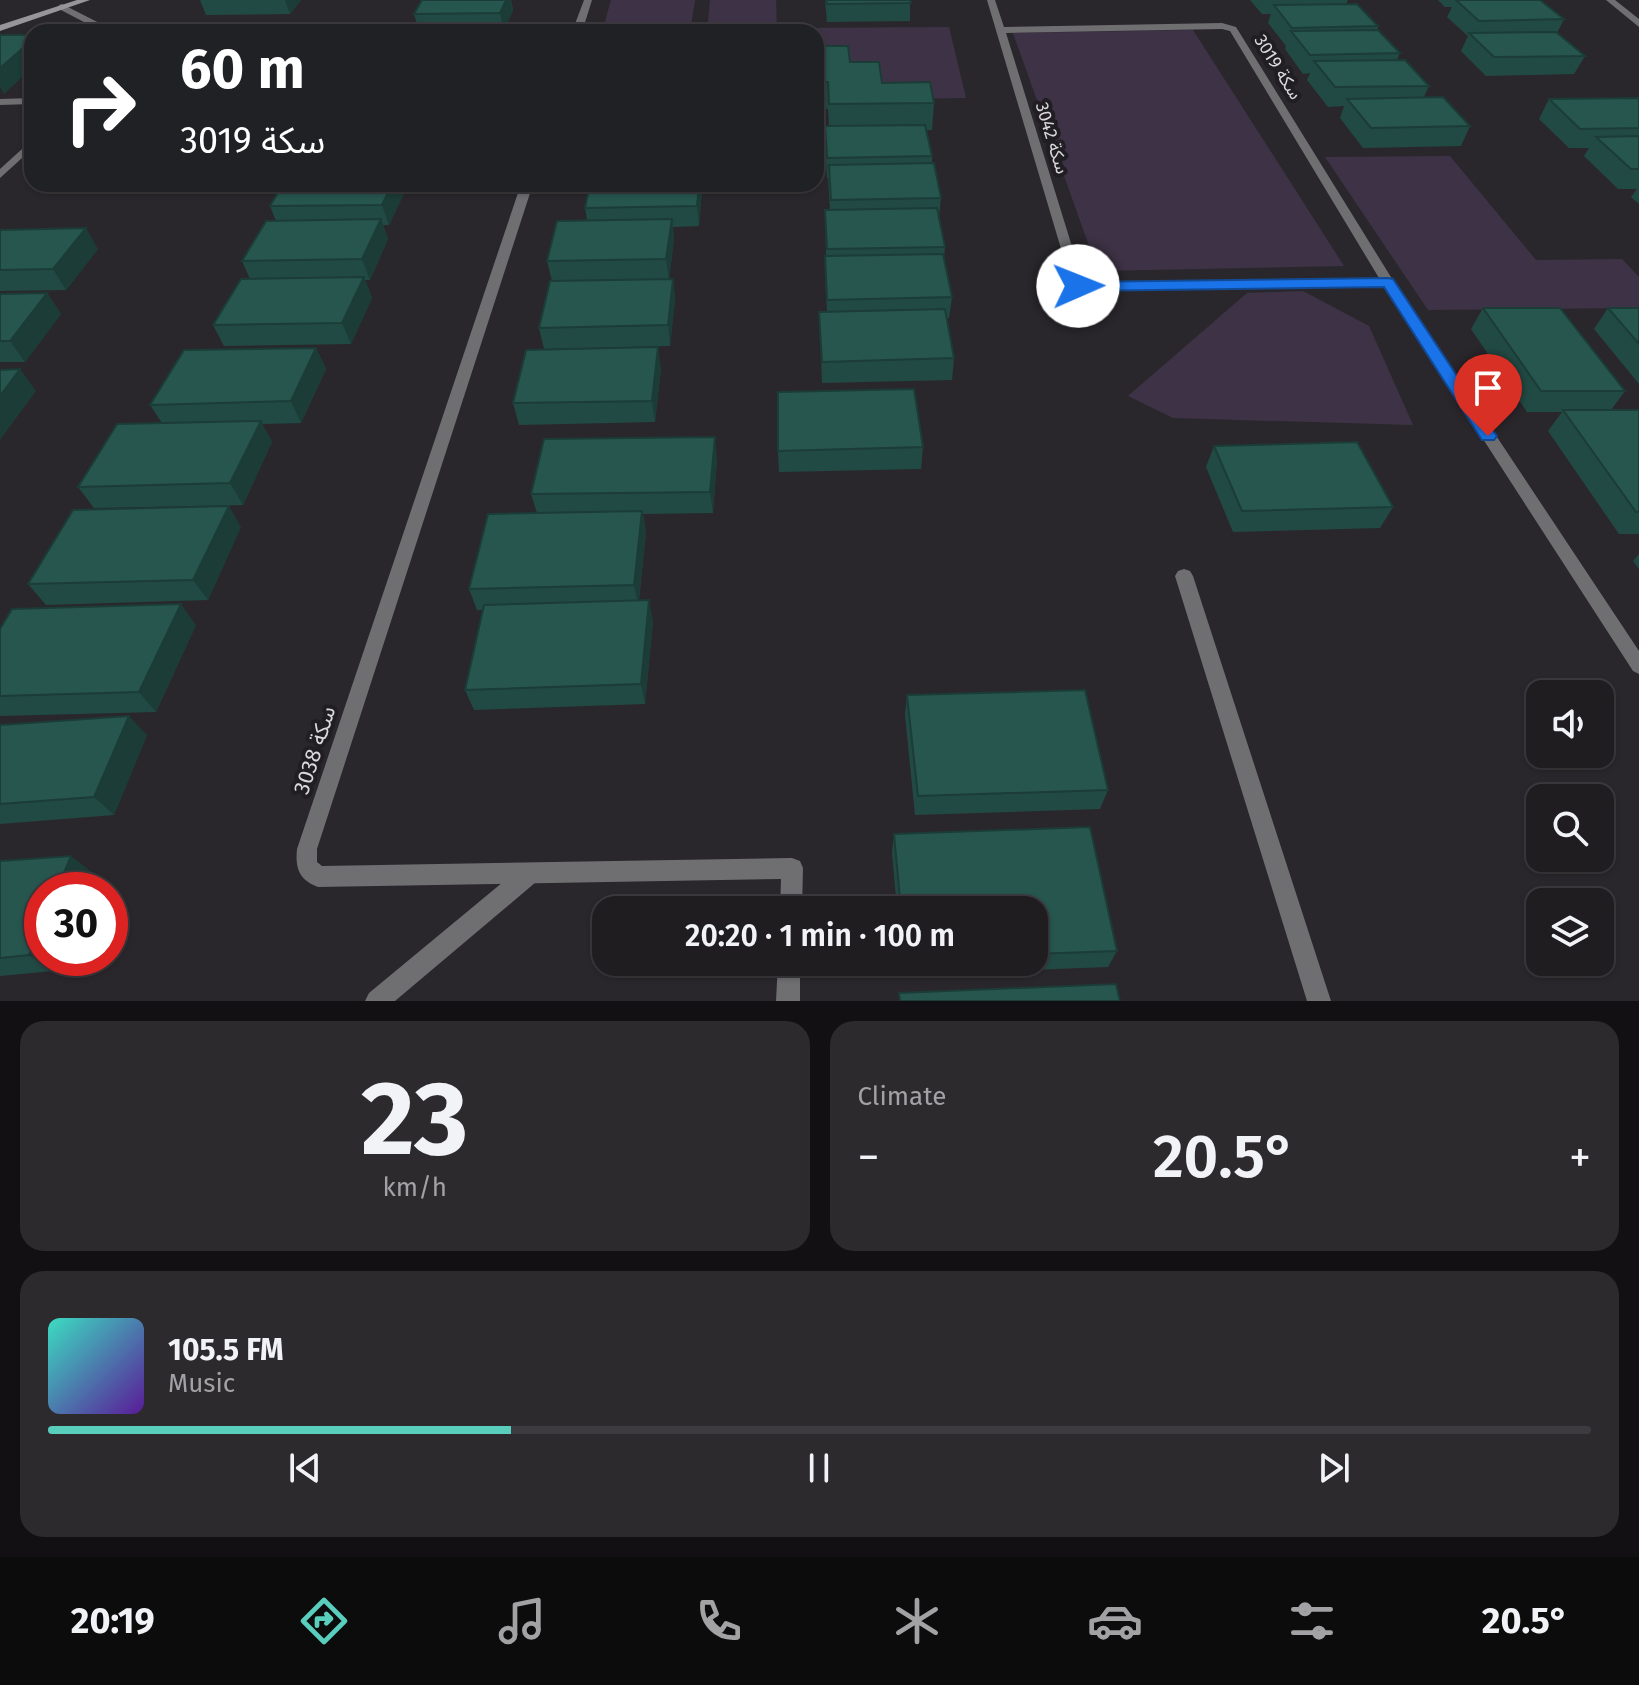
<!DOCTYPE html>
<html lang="en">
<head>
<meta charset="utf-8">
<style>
  body { margin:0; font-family:"Fira Sans","Noto Sans Arabic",sans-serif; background:#2d2a2e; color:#f1f3f6; height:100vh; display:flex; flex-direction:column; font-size:30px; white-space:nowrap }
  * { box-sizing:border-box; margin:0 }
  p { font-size:26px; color:#a2a2a5 }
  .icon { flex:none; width:44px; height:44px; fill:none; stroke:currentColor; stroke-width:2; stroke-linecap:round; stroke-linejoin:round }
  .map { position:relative; height:1001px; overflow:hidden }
  .side { display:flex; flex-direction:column; gap:20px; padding:20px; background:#121012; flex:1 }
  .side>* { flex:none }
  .top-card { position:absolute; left:24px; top:24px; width:800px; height:168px; border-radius:24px; box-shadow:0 2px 6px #0004,0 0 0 2px #3d3b3f; background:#202124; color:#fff; overflow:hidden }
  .tools { position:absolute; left:1526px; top:680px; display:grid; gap:16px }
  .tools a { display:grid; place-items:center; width:88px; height:88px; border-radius:16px; background:#201d21; box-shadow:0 2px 6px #0004,0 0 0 2px #3d3b3f; font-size:40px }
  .speed { position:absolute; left:24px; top:872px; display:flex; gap:16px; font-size:40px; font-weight:700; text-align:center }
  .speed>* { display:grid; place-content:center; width:104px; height:104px; border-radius:50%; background:#201d21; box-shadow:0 2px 6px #0004,0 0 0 2px #3d3b3f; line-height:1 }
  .speed .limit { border:12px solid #d22; background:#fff; color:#111 }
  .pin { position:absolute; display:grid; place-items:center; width:68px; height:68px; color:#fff; margin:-82px -34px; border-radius:50% 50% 50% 0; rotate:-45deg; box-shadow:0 0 8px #0007 }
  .pin .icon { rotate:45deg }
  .me { position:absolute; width:88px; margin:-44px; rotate:89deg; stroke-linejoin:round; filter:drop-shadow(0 0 6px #0008) }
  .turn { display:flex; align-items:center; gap:28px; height:168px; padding:0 24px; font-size:36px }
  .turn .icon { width:104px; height:104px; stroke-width:2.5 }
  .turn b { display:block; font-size:56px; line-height:68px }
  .big { font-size:60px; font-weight:600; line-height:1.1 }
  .side .widget { flex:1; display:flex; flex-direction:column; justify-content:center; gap:12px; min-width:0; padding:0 28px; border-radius:24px; background:#2d2a2e }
  .side .dial { align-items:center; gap:0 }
  .dial b { font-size:104px; line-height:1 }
  .song { display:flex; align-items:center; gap:24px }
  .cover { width:96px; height:96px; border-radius:12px; background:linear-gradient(135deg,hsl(170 70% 55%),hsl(270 70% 35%)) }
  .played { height:8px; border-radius:4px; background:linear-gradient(90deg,#5acebd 30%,#3d3b3f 30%) }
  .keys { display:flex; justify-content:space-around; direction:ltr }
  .heat { display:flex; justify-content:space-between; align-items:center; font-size:44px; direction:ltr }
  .side .tiles { flex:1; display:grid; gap:20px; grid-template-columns:1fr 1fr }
  .widget:last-child { grid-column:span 2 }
  .trip { position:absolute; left:592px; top:896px; width:456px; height:80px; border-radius:24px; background:#201d21; box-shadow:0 2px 6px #0004,0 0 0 2px #3d3b3f; font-weight:600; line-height:80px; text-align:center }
  .dock { display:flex; height:128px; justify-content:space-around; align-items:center; background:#0d0c0d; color:#a2a2a5 }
  .dock .icon { width:56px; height:56px }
  .dock .current { color:#5acebd }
  .dock b { font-size:36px; color:#f1f3f6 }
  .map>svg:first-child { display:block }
</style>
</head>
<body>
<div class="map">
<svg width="1639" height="1001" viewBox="0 0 1639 1001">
  <rect width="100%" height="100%" fill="#2a272c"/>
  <path fill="#3e3346" d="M 611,0 L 695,0 L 690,32 L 602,32 Z
    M 710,0 L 776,0 L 777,32 L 707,32 Z
    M 949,27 L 966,98 L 900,99 L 816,67 L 816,32 L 797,32 L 797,28 Z
    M 1193,30 L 1344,266 L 1098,271 L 1013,33 Z
    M 1450,156 L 1536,260 L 1622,259 L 1639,277 L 1639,308 L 1428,310 L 1325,157 Z
    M 1303,291 L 1369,326 L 1413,425 L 1173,418 L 1128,396 L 1247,293 Z"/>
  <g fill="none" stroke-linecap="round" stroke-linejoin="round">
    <path fill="#6f6e71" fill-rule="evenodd" d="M 32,98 L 32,104 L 0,105 L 0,99 Z
      M 1184,569 L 1190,571 L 1193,576 L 1331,1001 L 1307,1001 L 1175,576 L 1178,571 Z
      M 528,865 L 536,868 L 539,875 L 536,882 L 395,1001 L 365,1001 L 369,993 L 520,868 Z"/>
    <path fill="#6f6e71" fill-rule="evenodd" d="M 584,0 L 592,0 L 582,32 L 572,32 Z
      M 987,0 L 995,0 L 1004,27 L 1222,23 L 1236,27 L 1394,282 L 1639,651 L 1639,674 L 1633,671 L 1384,286 L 1073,289 ZM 1222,29 L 1230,31 L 1379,278 L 1083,282 L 1006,33 Z
      M 1606,0 L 1615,0 L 1639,19 L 1639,27 Z
      M 62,4 L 113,30 L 115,32 L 103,32 L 59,9 L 59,5 Z
      M 32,140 L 32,149 L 0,178 L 0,169 Z
      M 521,184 L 533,184 L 317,849 L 317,862 L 322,866 L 792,858 L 800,861 L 803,868 L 802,910 L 780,910 L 781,879 L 318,887 C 299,880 295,868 297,849 Z
      M 778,962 L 800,962 L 800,1001 L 776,1001 Z"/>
    <path fill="#989599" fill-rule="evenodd" d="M 77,0 L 90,0 L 0,31 L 0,25 Z"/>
  </g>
  <path fill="#224a44" d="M 200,0 L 301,0 L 290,14 L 206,15 Z
    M 422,0 L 511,0 L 513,10 L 504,31 L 498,32 L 362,32 L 417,24 L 414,14 Z
    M 825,0 L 910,0 L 910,21 L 827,22 Z
    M 1250,0 L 1348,0 L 1346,4 L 1378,26 L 1377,30 L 1400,53 L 1397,60 L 1429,86 L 1424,97 L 1470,126 L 1461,146 L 1363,148 L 1340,118 L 1344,106 L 1328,107 L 1307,80 L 1310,73 L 1303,74 L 1285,49 L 1286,46 L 1268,23 L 1271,14 L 1262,14 Z
    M 1438,0 L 1540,0 L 1564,19 L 1557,33 L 1585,56 L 1574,74 L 1486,76 L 1461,51 L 1468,36 L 1447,17 L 1452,7 L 1445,7 Z
    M 816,46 L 850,62 L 882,83 L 934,103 L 932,130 L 927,130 L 932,156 L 932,163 L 941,198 L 939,218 L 945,247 L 944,258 L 952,297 L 949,318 L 947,318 L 954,358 L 952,380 L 822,383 L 819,312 L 827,312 L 825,276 L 825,256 L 826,256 L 825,210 L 830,210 L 828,178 L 827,178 L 825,146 L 825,126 L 829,126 L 828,109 L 816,109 Z
    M 1639,98 L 1639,204 L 1631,197 L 1637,189 L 1618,189 L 1584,156 L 1589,148 L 1569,148 L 1539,119 L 1549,99 Z
    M 46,184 L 154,184 L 48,187 Z
    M 406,189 L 389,225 L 383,225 L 388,239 L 370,280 L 365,280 L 372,298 L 351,344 L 224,346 L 213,325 L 250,279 L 242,261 L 276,221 L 270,206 Z
    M 702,190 L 699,226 L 673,227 L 674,239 L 669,279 L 673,279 L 675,300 L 670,346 L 544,349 L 539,328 L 552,281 L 547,261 L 587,220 L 585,208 Z
    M 0,230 L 98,249 L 66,290 L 0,291 Z
    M 47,293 L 61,314 L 25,362 L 0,362 L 0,294 Z
    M 1483,308 L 1625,391 L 1611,410 L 1639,410 L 1639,534 L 1619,534 L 1548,431 L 1562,412 L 1527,412 L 1471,329 Z
    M 1608,308 L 1639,308 L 1639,384 L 1594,329 Z
    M 316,348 L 326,369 L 301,423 L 262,424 L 272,442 L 243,505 L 94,508 L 78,487 L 162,423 L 150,405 Z
    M 661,368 L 655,422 L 519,425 L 513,403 Z
    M 1214,446 L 1393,507 L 1380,528 L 1233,532 L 1206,467 Z
    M 923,447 L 921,469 L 779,472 L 778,451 Z
    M 717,458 L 713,513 L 643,514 L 646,532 L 639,600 L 653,621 L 645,704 L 474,710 L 465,690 L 483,610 L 477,610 L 469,589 L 537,513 L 531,494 Z
    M 241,527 L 208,600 L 46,605 L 28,584 Z
    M 1639,554 L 1639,569 L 1633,561 Z
    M 196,625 L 156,712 L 0,716 L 0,629 Z
    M 907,695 L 1108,790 L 1100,809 L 915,815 L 905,715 Z
    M 0,725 L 147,735 L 114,815 L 0,824 Z
    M 894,834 L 1117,951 L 1108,967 L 903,975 L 902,962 L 1034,962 L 1034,910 L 897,910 L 892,852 Z
    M 0,861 L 93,873 L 86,890 L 42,890 L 53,971 L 0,976 Z"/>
  <path fill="#1b3c37" d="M 285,0 L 301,0 L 290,14 Z
    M 506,0 L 511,0 L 513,10 L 504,31 L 500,13 Z
    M 496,23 L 498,32 L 492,32 Z
    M 32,40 L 32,68 L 4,94 L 0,87 L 0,68 Z
    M 392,184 L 404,184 L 406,189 L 389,225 L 382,205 Z
    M 699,184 L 701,184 L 702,190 L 699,226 L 697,206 Z
    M 381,219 L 388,239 L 370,280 L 362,259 Z
    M 672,219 L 674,239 L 669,280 L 666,259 Z
    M 86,228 L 98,249 L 66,290 L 53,269 Z
    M 364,277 L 372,298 L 351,344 L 342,323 Z
    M 673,279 L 675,300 L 670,346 L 668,325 Z
    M 47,293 L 61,314 L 25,362 L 10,341 Z
    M 658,347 L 661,368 L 655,422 L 652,401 Z
    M 316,348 L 326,369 L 301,423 L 291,401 Z
    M 20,369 L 36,391 L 0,440 L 0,396 Z
    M 261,421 L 272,442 L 243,505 L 230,483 Z
    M 715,437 L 717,458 L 713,513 L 710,492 Z
    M 229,506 L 241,527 L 208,600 L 193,580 Z
    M 642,511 L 646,532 L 638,605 L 634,585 Z
    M 649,600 L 653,621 L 645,704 L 641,684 Z
    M 181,604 L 196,625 L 156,712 L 139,692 Z
    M 129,716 L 147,735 L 114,815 L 94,797 Z
    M 71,856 L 93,873 L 86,890 L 57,890 Z
    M 42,925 L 42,958 L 58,958 L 53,971 L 29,955 Z"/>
  <path fill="#27564f" stroke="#1b3c37" stroke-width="2" d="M 422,0 L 506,0 L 500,13 L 414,14 Z
    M 826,0 L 910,0 L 911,3 L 827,4 Z
    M 1456,0 L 1540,0 L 1564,19 L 1479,21 Z
    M 1357,4 L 1378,26 L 1292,28 L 1274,5 Z
    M 496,23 L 492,32 L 362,32 L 366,25 Z
    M 1378,30 L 1400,53 L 1310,55 L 1291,31 Z
    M 1556,32 L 1585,56 L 1494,57 L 1469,33 Z
    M 0,35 L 32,35 L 32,40 L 0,68 Z
    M 816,46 L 848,46 L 850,62 L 879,62 L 882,83 L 930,82 L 934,103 L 829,104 L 828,82 L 816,82 Z
    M 1405,60 L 1429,86 L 1335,87 L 1314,61 Z
    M 1443,97 L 1470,126 L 1371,128 L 1347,99 Z
    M 1639,98 L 1639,128 L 1580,129 L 1549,99 Z
    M 925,125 L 932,156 L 827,158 L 825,126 Z
    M 1639,136 L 1639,169 L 1631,169 L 1596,137 Z
    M 934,163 L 941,198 L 831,200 L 829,165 Z
    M 283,184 L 392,184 L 382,205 L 270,206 Z
    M 590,184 L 699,184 L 697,206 L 585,208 Z
    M 937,208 L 945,247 L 827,249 L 825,210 Z
    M 381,219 L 362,259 L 242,261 L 266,221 Z
    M 672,219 L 666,259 L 547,261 L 557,221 Z
    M 86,228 L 53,269 L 0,270 L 0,230 Z
    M 943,254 L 952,297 L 827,300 L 825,256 Z
    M 364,277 L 342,323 L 213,325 L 241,279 Z
    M 673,279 L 668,325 L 539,328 L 550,281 Z
    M 47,293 L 10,341 L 0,341 L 0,294 Z
    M 1483,308 L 1560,308 L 1625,391 L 1541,391 Z
    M 1608,308 L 1639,308 L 1639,344 Z
    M 945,309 L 954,358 L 822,362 L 819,312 Z
    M 658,347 L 652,401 L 513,403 L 526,350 Z
    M 316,348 L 291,401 L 150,405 L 184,350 Z
    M 20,369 L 0,396 L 0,370 Z
    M 914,389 L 923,447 L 778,451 L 778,392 Z
    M 1563,410 L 1639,410 L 1639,512 L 1636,512 Z
    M 261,421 L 230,483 L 78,487 L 117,424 Z
    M 715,437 L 710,492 L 531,494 L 544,439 Z
    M 1357,442 L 1393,507 L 1242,511 L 1214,446 Z
    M 229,506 L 193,580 L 28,584 L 73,510 Z
    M 642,511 L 634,585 L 469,589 L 488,514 Z
    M 649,600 L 641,684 L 465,690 L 484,605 Z
    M 181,604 L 139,692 L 0,696 L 0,629 L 12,609 Z
    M 1085,690 L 1108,790 L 918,796 L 907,695 Z
    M 129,716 L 94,797 L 0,804 L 0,725 Z
    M 1090,827 L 1117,951 L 1034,954 L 1034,910 L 901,910 L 894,834 Z
    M 71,856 L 57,890 L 42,890 L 42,925 L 29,955 L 0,958 L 0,861 Z
    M 1116,984 L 1120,1001 L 900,1001 L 899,993 Z"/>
  <path fill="#1a73e8" stroke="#114b97" stroke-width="2" d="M 1388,278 L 1393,279 L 1494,432 L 1497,436 L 1494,440 L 1482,440 L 1384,287 L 1078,291 L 1071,286 L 1078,282 Z"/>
  <g text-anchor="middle" stroke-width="8" stroke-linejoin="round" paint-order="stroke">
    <g font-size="18" fill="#dad8db" stroke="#211e23">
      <text transform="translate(1278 67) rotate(58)" y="6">سكة 3019</text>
      <text transform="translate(1052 138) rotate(73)" y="6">سكة 3042</text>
    </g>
    <g font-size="22" fill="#dad8db" stroke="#211e23">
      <text transform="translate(314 750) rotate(-72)" y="8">سكة 3038</text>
    </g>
  </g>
</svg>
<div class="tools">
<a><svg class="icon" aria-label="sound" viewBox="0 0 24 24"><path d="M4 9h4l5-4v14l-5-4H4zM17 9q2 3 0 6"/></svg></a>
<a><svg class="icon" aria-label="search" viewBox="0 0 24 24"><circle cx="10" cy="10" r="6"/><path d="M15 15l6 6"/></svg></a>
<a><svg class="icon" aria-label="layers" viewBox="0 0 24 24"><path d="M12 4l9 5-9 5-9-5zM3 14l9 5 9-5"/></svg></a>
</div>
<div class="speed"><div class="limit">30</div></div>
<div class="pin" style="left:1488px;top:436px;background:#d93025"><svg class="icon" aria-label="arrive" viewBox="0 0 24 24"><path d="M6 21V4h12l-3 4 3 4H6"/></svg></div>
<svg class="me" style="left:1078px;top:286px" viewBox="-20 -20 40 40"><circle r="19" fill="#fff"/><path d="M0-13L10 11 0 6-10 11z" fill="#1a73e8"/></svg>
<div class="trip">20:20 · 1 min · 100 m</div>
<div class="top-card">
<div class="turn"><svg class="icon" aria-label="right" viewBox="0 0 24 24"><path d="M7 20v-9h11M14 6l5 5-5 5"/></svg><div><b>60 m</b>سكة 3019</div></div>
</div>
</div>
<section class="side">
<div class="tiles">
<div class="widget dial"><b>23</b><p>km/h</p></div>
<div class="widget"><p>Climate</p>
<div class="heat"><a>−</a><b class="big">20.5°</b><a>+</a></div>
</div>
<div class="widget">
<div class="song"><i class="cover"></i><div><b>105.5 FM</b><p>Music</p></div></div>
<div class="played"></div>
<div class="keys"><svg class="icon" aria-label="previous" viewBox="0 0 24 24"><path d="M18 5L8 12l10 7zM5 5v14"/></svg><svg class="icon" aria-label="pause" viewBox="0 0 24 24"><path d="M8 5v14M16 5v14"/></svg><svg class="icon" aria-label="next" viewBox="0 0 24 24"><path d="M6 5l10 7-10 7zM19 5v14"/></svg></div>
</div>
</div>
</section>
<nav class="dock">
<b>20:19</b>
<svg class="icon current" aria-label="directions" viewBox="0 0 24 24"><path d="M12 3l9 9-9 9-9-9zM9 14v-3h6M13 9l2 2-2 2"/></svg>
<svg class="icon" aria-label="music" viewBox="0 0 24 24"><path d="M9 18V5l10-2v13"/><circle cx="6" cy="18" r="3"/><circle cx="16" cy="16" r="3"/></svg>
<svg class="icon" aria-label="phone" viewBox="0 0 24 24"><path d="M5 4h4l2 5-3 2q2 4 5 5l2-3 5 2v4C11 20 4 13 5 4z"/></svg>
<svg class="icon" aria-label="climate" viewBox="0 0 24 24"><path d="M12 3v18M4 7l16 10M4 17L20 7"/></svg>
<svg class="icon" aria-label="car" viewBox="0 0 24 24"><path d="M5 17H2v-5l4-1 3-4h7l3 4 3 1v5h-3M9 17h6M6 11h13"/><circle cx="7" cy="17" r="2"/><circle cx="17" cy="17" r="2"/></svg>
<svg class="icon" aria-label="filters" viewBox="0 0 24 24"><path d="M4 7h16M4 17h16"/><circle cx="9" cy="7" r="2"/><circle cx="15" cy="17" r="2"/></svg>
<b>20.5°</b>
</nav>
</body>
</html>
